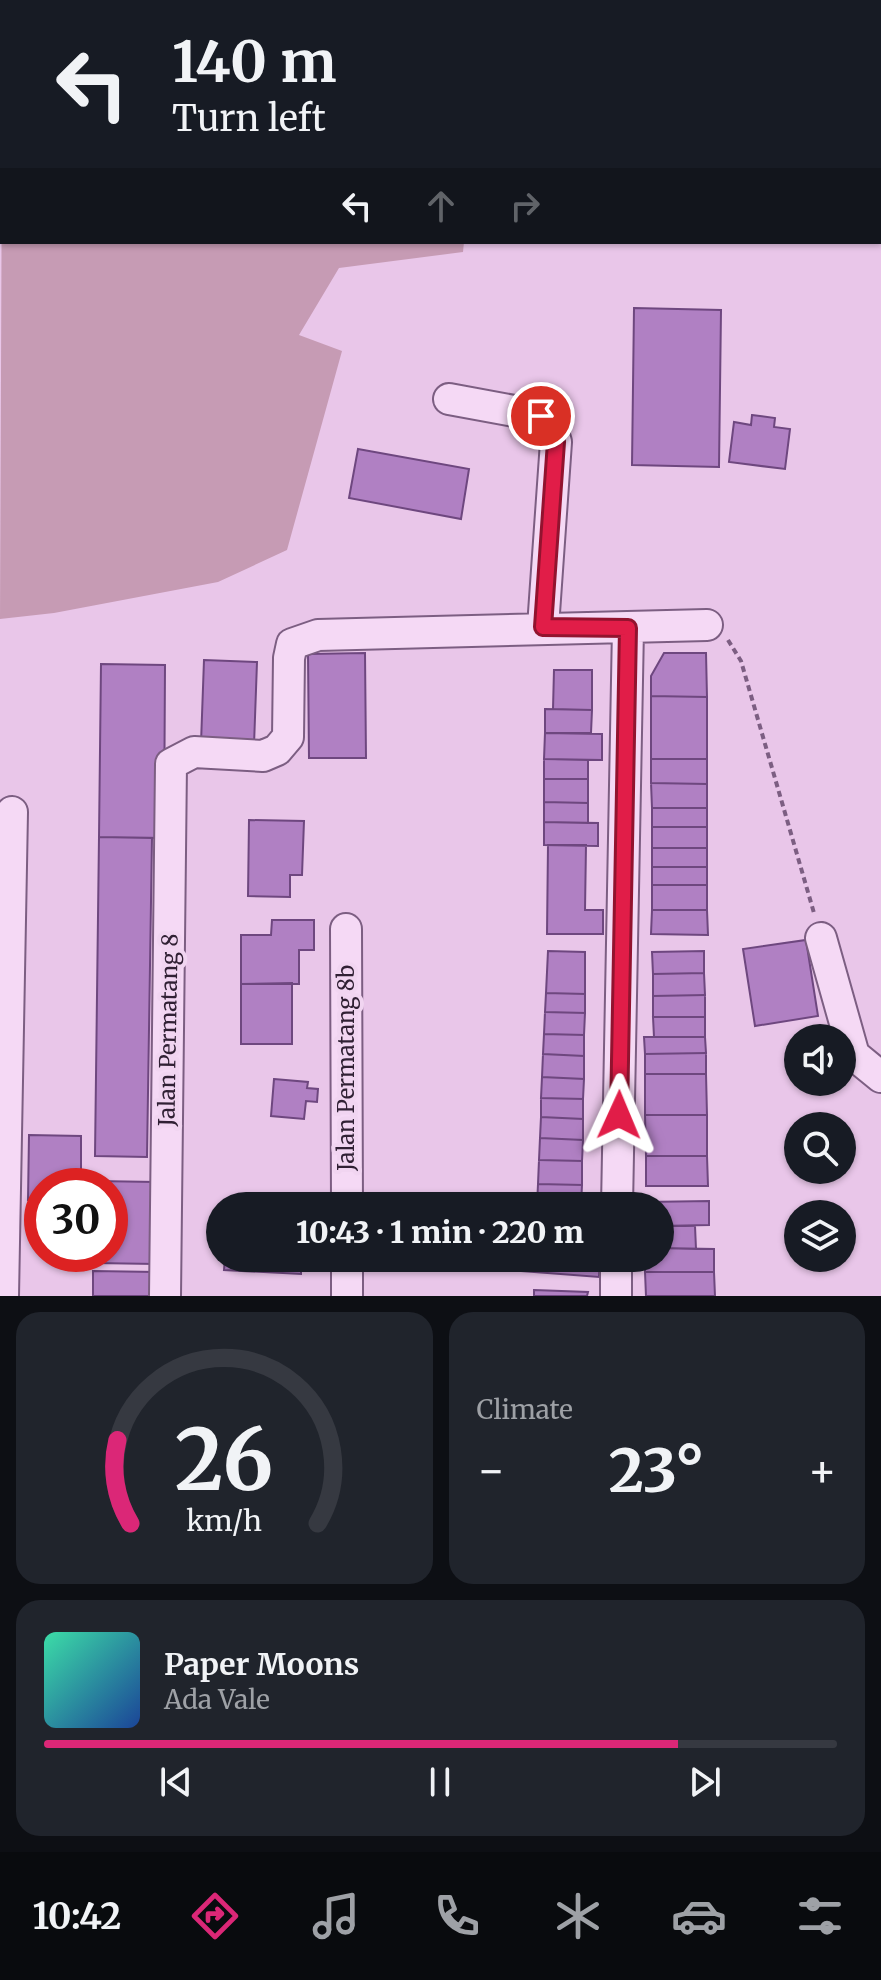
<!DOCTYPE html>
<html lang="en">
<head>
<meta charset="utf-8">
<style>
  body { margin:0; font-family:Merriweather,serif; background:#20242c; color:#f1f3f6; height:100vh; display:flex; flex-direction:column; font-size:30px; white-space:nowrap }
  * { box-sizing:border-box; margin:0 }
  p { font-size:26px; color:#9ea1a6 }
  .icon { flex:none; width:44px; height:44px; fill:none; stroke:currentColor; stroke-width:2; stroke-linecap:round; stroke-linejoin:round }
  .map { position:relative; height:1296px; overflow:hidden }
  .panel { display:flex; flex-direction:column; gap:16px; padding:16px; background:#0d0f14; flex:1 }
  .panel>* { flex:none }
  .top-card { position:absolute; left:0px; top:0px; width:882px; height:244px; box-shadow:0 2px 6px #0004; background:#171b24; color:#f1f3f6; overflow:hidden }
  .fabs { position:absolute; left:784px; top:1024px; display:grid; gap:16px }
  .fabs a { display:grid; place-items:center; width:72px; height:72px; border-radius:50%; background:#171b24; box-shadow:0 2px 6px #0004; font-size:40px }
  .speed { position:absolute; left:24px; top:1168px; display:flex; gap:16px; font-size:40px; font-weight:700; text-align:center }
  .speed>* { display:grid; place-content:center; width:104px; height:104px; border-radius:50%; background:#171b24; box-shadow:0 2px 6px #0004; line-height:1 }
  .speed .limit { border:12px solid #d22; background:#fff; color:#111 }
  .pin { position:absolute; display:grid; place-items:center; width:68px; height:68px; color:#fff; margin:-34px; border:4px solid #fff; border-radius:50%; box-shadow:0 2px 8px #0007 }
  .me { position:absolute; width:88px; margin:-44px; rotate:1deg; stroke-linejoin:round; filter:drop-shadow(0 0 6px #0008) }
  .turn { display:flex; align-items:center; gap:28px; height:168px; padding:0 40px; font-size:36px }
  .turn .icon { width:104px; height:104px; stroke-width:2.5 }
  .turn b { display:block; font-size:56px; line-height:68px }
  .lanes { display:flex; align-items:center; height:76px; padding:0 40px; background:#0003; justify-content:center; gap:40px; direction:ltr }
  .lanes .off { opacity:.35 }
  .big { font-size:60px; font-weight:800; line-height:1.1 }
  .panel .card { flex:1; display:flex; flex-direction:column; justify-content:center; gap:12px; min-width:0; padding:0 28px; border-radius:24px; background:#20242c }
  .panel .dial { align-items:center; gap:0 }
  .dial svg { height:208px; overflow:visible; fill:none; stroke:#363941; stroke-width:7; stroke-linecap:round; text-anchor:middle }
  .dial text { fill:#f1f3f6; stroke:none }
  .song { display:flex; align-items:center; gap:24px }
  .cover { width:96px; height:96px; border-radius:12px; background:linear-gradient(135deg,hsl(160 70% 55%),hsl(220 70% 35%)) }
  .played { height:8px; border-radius:4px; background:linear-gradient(90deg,#db2777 80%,#363941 80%) }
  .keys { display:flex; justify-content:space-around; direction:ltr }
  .heat { display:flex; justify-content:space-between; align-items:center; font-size:44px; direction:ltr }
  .panel .tiles { flex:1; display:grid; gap:16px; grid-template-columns:1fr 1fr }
  .card:last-child { grid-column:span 2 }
  .trip { position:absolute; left:206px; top:1192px; width:468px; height:80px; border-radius:40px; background:#171b24; box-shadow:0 2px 6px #0004; font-weight:800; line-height:80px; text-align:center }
  .tabs { display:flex; height:128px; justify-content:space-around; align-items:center; background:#090b0e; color:#9ea1a6 }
  .tabs .icon { width:56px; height:56px }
  .tabs .current { color:#db2777 }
  .tabs b { font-size:36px; color:#f1f3f6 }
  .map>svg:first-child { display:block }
</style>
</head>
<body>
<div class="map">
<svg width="881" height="1296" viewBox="0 0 881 1296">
  <rect width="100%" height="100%" fill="#e9c6e9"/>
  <path fill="#c69bb4" d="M 0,0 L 491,0 L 2,2 L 2,15 Z
    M 2,129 L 2,242 L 464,242 L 463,252 L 339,268 L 299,335 L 342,351 L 287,550 L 218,582 L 54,613 L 0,619 Z"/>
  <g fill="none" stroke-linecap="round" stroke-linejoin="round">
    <path stroke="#898a6f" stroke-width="7" d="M 0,84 L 2,85"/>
  </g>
  <path fill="#b080c3" stroke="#6e477f" stroke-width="2" d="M 634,308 L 721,310 L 719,467 L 632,465 Z
    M 752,415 L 775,418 L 774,427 L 790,429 L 785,469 L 729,462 L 734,422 L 751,425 Z
    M 358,449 L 469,469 L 461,519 L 349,498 Z
    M 365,653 L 366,758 L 309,758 L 308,654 Z
    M 664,653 L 706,653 L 707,697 L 651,696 L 651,676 Z
    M 204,660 L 257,662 L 254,745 L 201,743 Z
    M 101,664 L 165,665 L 164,838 L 99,837 Z
    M 554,670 L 592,670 L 592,710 L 553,709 Z
    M 651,696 L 707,697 L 707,759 L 651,759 Z
    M 545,709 L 592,710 L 591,733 L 545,733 Z
    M 545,733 L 602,734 L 602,760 L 544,759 Z
    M 544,759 L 588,760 L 588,779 L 544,779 Z
    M 651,759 L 707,759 L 707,784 L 651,783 Z
    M 544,779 L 588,779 L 588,803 L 544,802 Z
    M 651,783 L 707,784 L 707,808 L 652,808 Z
    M 544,802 L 588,803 L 588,823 L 544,822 Z
    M 652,808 L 707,808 L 707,827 L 652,827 Z
    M 249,820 L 304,821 L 302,875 L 290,875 L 290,897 L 248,896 Z
    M 544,822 L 598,823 L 598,846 L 544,845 Z
    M 652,827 L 707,827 L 707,848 L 652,848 Z
    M 99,837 L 152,838 L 147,1157 L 95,1156 Z
    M 548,845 L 586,845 L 585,910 L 603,910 L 603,934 L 547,934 Z
    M 652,848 L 707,848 L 707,867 L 652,867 Z
    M 652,867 L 707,867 L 707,885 L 652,885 Z
    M 652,885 L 707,885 L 707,910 L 652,910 Z
    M 652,910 L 707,910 L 708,935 L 651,934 Z
    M 272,920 L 314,920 L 314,950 L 299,950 L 299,984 L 241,984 L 241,935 L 271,935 Z
    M 806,940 L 818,1016 L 755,1026 L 743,949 Z
    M 548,951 L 585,952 L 585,994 L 546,993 Z
    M 704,951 L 704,973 L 653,974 L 652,952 Z
    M 704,973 L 705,995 L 653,996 L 653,974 Z
    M 292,983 L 292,1044 L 241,1044 L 241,984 Z
    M 546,993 L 585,994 L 585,1013 L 545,1012 Z
    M 705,995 L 705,1017 L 653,1017 L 653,996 Z
    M 545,1012 L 585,1013 L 584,1035 L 544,1034 Z
    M 653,1017 L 705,1017 L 705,1037 L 654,1037 Z
    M 544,1034 L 584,1035 L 584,1056 L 543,1054 Z
    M 644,1037 L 705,1037 L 706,1053 L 645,1054 Z
    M 706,1053 L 706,1074 L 645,1074 L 645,1054 Z
    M 543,1054 L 584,1056 L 584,1079 L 542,1077 Z
    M 645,1074 L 706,1074 L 707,1115 L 645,1115 Z
    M 542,1077 L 584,1079 L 583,1099 L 541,1098 Z
    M 274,1079 L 308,1082 L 307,1088 L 318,1089 L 317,1102 L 306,1101 L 304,1119 L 271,1116 Z
    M 541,1098 L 583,1099 L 583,1119 L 541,1117 Z
    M 645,1115 L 707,1115 L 707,1156 L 646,1156 Z
    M 541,1117 L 583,1119 L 583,1140 L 540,1138 Z
    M 29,1135 L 81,1136 L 81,1186 L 42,1186 L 42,1200 L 28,1200 Z
    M 540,1138 L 583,1140 L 582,1161 L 539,1160 Z
    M 646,1156 L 707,1156 L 708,1186 L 646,1186 Z
    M 539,1160 L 582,1161 L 582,1185 L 538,1184 Z
    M 96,1181 L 156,1182 L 155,1264 L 95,1263 L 96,1254 L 110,1254 L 110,1186 L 96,1186 Z
    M 538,1184 L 582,1185 L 581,1206 L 537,1206 Z
    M 709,1201 L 709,1225 L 660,1226 L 660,1206 L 645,1206 L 645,1202 Z
    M 660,1226 L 695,1226 L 696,1249 L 660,1248 Z
    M 660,1248 L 714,1249 L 714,1272 L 645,1272 L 645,1258 L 660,1258 Z
    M 225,1258 L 301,1258 L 301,1274 L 224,1270 Z
    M 523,1258 L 600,1258 L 599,1277 L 522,1271 Z
    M 93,1271 L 156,1272 L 155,1296 L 93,1296 Z
    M 645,1272 L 714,1272 L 715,1296 L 646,1296 Z
    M 534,1290 L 588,1292 L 587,1296 L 534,1296 Z"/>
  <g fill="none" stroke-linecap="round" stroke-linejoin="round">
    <defs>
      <path id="minor" d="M 654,0 L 655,2
        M 449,399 L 541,416 L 551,427 L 556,442 L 543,627
        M 346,929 L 347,1206
        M 821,938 L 854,1055 L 881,1077
        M 617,1206 L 628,628
        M 347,1258 L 347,1296
        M 3,1296 L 12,812
        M 165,1296 L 171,764 L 194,752 L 263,756 L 277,750 L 288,737 L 289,658 L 292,644 L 318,635 L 707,625
        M 616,1296 L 616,1258"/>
    </defs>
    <use href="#minor" stroke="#7c5e82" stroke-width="34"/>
    <path stroke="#7c5e82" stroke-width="4" stroke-dasharray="6 4" stroke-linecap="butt" d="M 728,640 L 741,661 L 814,913"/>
    <use href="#minor" stroke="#f5d9f5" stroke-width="30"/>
  </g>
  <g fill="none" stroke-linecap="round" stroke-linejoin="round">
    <defs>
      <path id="route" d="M 541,416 L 551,427 L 556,442 L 543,627 L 628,628 L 619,1115"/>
    </defs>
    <use href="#route" stroke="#92132f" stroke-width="20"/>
    <use href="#route" stroke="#e11d48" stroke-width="14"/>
  </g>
  <g text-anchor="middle" stroke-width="8" stroke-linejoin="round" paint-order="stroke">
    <g font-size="22" fill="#302034" stroke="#f1d5f1">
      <text transform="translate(168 1030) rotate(-89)" y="8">Jalan Permatang 8</text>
      <text transform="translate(346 1068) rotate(-90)" y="8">Jalan Permatang 8b</text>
    </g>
  </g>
</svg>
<div class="fabs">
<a><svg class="icon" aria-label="sound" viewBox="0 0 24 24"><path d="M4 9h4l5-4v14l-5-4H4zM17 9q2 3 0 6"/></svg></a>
<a><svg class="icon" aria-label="search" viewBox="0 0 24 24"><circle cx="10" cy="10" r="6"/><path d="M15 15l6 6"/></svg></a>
<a><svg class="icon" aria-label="layers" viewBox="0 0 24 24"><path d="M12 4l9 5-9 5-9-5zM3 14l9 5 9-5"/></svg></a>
</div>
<div class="speed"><div class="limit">30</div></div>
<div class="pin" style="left:541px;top:416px;background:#d93025"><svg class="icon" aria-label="arrive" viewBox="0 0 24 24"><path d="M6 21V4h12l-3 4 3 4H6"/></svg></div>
<svg class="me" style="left:619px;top:1115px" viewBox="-20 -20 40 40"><path d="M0-17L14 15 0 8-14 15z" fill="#e11d48" stroke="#fff" stroke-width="4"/></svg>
<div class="trip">10:43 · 1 min · 220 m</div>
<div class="top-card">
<div class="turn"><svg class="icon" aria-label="left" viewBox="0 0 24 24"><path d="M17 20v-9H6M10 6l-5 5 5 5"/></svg><div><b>140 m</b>Turn left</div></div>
<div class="lanes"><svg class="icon" aria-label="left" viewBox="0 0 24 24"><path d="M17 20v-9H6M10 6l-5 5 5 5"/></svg><svg class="icon off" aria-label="ahead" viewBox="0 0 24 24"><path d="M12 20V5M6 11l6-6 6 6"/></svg><svg class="icon off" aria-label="right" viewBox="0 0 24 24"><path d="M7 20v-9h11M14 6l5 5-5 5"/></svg></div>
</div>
</div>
<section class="panel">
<div class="tiles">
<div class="card dial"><svg viewBox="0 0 100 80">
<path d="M14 69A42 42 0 1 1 86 69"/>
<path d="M14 69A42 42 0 0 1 9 37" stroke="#db2777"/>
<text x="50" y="56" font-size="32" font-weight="700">26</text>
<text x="50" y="72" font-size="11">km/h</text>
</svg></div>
<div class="card"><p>Climate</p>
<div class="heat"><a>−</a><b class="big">23°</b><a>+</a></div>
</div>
<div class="card">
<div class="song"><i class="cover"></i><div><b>Paper Moons</b><p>Ada Vale</p></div></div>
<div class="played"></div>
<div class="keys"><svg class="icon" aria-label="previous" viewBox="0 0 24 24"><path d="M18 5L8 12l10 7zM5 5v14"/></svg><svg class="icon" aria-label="pause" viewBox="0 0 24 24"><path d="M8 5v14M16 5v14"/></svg><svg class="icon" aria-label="next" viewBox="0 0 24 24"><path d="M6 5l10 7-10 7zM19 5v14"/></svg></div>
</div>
</div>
</section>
<nav class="tabs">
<b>10:42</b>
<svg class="icon current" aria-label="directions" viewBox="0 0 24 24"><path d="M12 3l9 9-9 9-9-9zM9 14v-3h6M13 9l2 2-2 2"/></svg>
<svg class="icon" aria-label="music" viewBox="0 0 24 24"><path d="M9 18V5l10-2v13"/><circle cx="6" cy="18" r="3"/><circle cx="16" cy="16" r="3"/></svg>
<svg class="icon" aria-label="phone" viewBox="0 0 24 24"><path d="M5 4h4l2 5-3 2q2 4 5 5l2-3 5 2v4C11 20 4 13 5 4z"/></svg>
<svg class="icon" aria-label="climate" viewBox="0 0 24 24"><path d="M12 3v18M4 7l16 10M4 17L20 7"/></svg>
<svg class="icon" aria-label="car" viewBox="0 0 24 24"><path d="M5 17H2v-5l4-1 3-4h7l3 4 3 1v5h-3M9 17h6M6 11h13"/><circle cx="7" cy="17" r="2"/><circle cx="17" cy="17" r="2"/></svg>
<svg class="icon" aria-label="filters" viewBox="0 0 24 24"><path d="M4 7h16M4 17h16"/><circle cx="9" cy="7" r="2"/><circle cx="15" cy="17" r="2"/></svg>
</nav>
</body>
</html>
